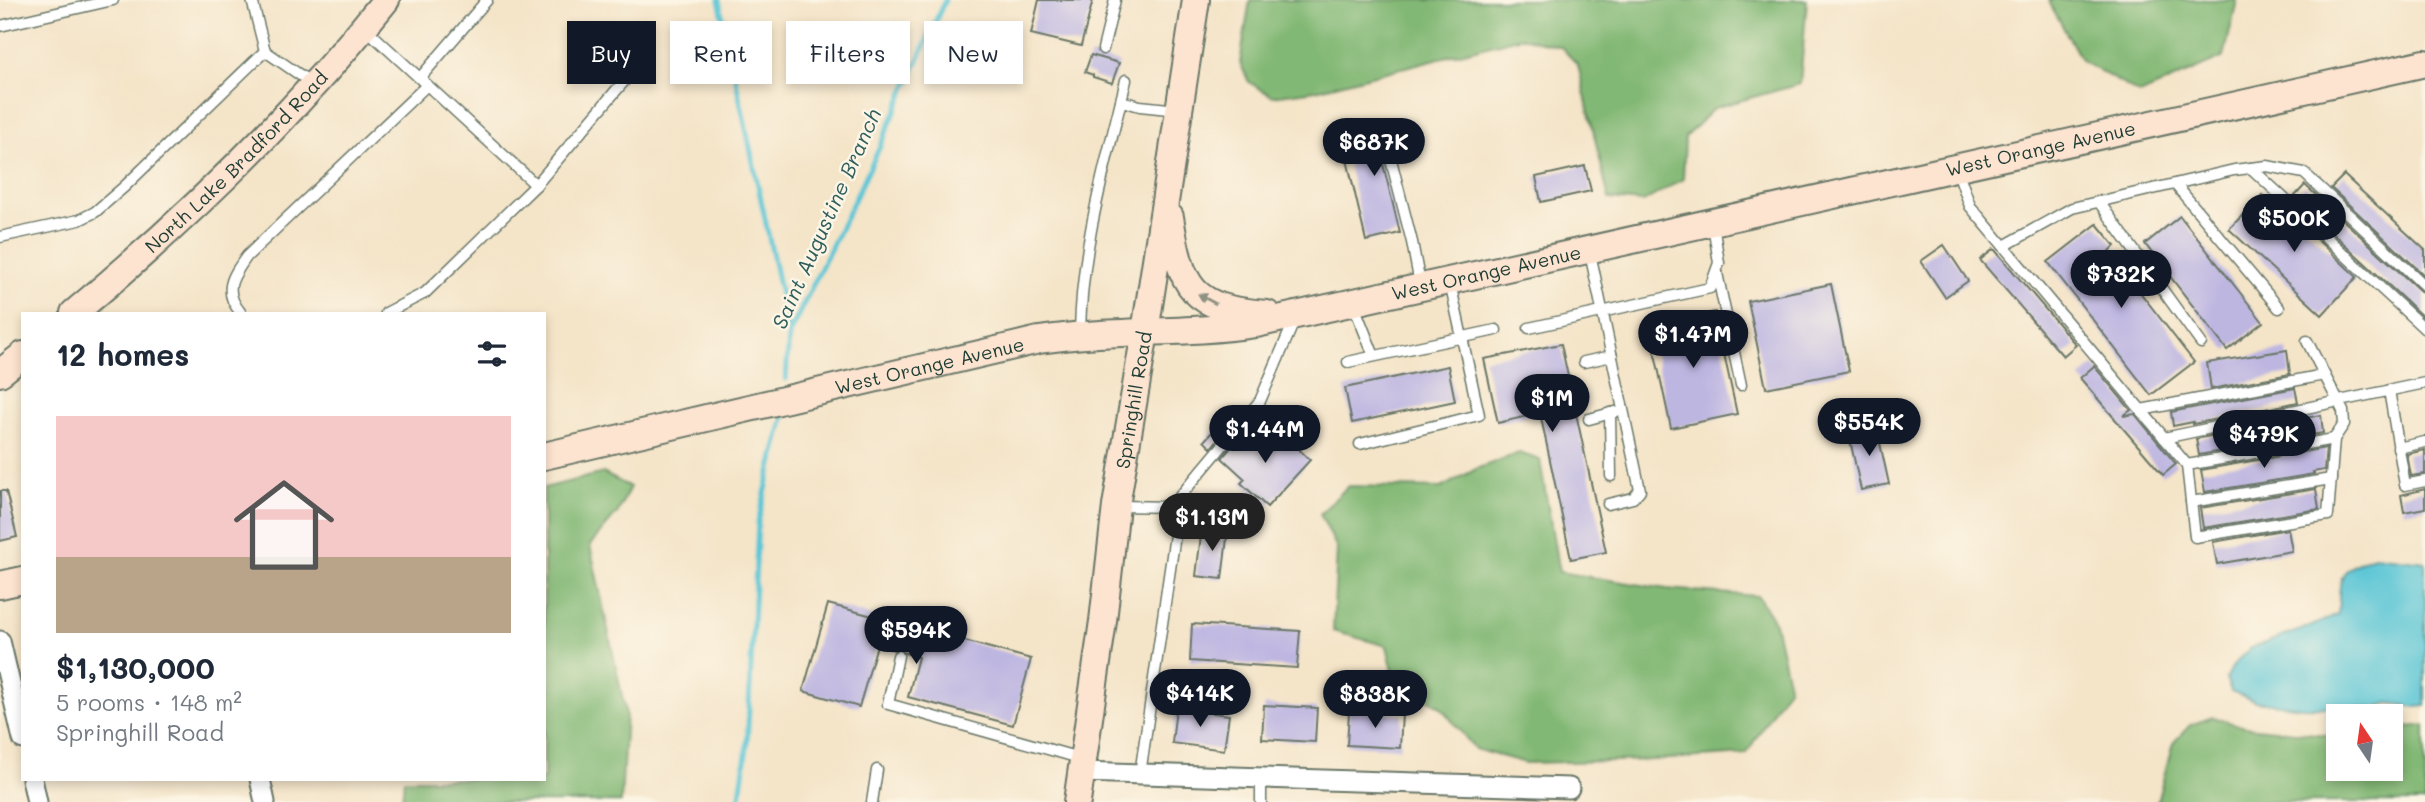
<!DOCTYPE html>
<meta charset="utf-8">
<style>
body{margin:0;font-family:Mali,sans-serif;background:#f6f6f7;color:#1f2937;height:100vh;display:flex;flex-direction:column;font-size:26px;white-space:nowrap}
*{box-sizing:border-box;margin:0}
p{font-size:23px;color:#747a83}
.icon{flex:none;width:38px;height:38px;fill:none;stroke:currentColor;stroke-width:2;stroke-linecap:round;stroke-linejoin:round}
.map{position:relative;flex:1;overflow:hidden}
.sheet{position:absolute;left:21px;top:312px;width:525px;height:469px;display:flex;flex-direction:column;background:#fff;border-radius:0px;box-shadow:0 4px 10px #0003}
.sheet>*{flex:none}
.hud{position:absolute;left:567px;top:21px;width:665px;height:63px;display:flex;gap:14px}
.needle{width:46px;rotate:347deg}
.tools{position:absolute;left:2326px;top:704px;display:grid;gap:14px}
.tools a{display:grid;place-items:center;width:77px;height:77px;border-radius:0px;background:#fff;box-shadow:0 4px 10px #0003;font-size:35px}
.price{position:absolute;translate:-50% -60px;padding:0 16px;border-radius:24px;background:#111827;color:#fff;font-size:23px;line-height:46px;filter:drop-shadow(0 2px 4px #0008)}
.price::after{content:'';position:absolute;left:50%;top:42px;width:21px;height:16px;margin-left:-10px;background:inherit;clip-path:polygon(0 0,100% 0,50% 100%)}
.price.active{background:#222;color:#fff}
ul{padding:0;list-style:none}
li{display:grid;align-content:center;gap:14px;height:371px;padding:0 35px}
li span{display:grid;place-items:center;height:217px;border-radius:0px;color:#555}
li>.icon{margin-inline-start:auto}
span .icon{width:126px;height:126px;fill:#fffc;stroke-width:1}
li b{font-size:30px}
h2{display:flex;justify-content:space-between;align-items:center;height:84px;padding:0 35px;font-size:30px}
.pill{padding:0 24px;border-radius:0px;background:#fff;box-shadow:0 4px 10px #0003;font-size:24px;line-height:63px}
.pill.active{background:#111827;color:#fff}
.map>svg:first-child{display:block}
.forest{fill:#82b874;stroke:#507a54;stroke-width:2}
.water{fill:#5bc6d6;stroke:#3d8285;stroke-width:2}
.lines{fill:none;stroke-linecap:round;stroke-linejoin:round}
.stream{stroke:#5bc6d6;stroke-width:5}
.building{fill:#bdb6e1}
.lane-casing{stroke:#6a7768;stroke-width:13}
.street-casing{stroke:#6a7768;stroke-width:23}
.secondary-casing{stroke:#6a7768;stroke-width:30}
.lane{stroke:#fff;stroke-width:10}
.street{stroke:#fff;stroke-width:19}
.secondary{stroke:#fde4d1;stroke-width:26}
.oneway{fill:#8e9082}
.labels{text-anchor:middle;stroke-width:5;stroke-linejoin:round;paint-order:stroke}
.street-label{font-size:19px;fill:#1f3d34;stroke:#fcf5e5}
.water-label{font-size:21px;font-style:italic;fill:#2e5f5c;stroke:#fcf5e5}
</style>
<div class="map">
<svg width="2425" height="802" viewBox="0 0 2425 802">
<rect width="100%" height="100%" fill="#fcf5e5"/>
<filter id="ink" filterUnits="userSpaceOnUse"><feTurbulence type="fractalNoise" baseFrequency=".0143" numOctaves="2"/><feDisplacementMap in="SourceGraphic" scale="14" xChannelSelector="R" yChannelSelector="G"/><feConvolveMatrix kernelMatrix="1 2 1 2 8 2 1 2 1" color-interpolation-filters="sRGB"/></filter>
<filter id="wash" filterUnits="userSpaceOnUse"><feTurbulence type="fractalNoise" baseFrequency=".00686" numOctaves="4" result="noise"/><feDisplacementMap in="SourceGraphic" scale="28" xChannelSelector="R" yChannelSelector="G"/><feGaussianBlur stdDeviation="1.57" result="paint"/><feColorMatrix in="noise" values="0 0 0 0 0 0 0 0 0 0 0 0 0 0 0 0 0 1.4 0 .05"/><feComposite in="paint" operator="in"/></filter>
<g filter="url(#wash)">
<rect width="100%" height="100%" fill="#f4e4c8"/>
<g class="forest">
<polygon points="1250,0 1807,0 1800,84 1714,108 1685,137 1683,179 1643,202 1609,199 1578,65 1561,47 1522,37 1316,90 1272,96 1249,82 1240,63"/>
<polygon points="2048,0 2237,0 2224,57 2140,94 2082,61"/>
<polygon points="1519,453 1540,460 1559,572 1667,589 1758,596 1775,623 1789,686 1746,754 1653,760 1526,763 1475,749 1440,706 1396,683 1387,646 1333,631 1337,548 1320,514 1348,486 1441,488 1476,469"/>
<polygon points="603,473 630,487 618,512 590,545 626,714 621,802 402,802 404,779 544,779 544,488"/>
<polygon points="2212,717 2245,727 2326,735 2338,734 2338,768 2390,768 2391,729 2425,725 2425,802 2157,802 2173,743 2190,725"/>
</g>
<path class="water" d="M2374,556l51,6v144l-9,1 -27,-4 -17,5 -70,-1 -47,-6 -24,-10 -5,-13 8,-14 16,-16 62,-22 26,-12c3,-38 -3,-43 36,-58z"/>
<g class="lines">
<g class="stream">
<polyline points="719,0 789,333"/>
<polyline points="786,379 789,334 876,155 945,0"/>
<polyline points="739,802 747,747 758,522 784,416"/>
</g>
</g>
<g id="blocks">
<g class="building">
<polygon points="1039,0 1093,0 1081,46 1031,34"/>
<polygon points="1091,55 1119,63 1112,83 1093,77 1093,75 1085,72"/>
<polygon points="1407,123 1412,144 1395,148 1388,145 1380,152 1400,233 1366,241 1342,138"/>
<polygon points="1585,166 1591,191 1541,202 1536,177"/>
<polygon points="2344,175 2425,250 2425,276 2331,188"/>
<polygon points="2305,185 2420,291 2425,293 2425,319 2294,197"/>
<polygon points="2262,195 2280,212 2283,208 2357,277 2322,315 2229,229"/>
<polygon points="2180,216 2263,322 2227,350 2145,244"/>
<polygon points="2097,224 2115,246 2109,252 2194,362 2151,395 2048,262"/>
<polygon points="1944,245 1968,281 1945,297 1921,261"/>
<polygon points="1994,249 2076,345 2063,356 1980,260"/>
<polygon points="1831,284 1849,371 1766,388 1748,301"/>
<polygon points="1715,312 1737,414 1671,428 1649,326"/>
<polygon points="1561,344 1606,552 1571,559 1540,413 1498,423 1484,359"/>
<polygon points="2287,350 2290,374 2211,389 2207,363"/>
<polygon points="1448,366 1455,401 1352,423 1345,388"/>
<polygon points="2094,366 2131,410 2123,416 2135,414 2176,464 2163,475 2080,378"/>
<polygon points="2295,388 2298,402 2193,424 2193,422 2173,426 2171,412"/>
<polygon points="1230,412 1236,417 1211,448 1204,441"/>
<polygon points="2321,415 2323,433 2199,455 2196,439 2300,417 2300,419"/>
<polygon points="1876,425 1889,484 1861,490 1848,431"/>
<polygon points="1248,427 1272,450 1285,436 1310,460 1267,507 1241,483 1245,479 1222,458"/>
<polygon points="2326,448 2324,470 2313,472 2314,474 2205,492 2201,470"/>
<polygon points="2425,450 2425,474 2411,476 2407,454"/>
<polygon points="2316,489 2319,509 2203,528 2200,508"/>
<polygon points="2425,489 2425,508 2404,512 2401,495"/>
<polygon points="0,491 6,491 17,537 0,541"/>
<polygon points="1202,527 1228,530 1222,579 1196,576"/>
<polygon points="2288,529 2292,551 2217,564 2213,542"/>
<polygon points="828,604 1031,659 1013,725 908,697 918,657 905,653 899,649 894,650 877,645 859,707 803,691"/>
<polygon points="1192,624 1300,631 1297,668 1190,661"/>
<polygon points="1264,705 1317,708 1315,742 1262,739"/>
<polygon points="1176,708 1229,715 1224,750 1172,743"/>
<polygon points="1349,711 1402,714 1400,748 1347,745"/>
</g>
</g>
</g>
<g filter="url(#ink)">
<use href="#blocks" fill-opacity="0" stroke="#6a7768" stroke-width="2"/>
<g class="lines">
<defs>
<g id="lane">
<polyline points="252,0 265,51 313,84"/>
<polyline points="0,26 113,0"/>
<polyline points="364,27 536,185"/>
<polyline points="1103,49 1115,0"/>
<polyline points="420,78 487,0"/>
<polyline points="1121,101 1140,106 1178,110"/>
<polyline points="1389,152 1412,242 1420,284"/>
<polyline points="2251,168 2425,329"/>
<polyline points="1957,169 1970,206 2187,465 2195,537 2328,515 2334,439 2344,424 2343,411 2307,341"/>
<polyline points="2175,184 2279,308"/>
<polyline points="2099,202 2201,343"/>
<polyline points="0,237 79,220 95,212 124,187 265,51"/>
<polyline points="2004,246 2072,208 2234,170 2267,166 2304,173 2425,286"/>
<polyline points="1590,253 1640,490 1633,498 1608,504"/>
<polyline points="1717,273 1741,385"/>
<polyline points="1353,303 1374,356"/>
<path d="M241,313c-19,-22 -9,-36 6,-57l180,-171"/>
<polyline points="386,313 425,293 536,185 625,80"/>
<polyline points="1529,328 1710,288 1719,263 1713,224"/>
<path d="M1080,334c1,-88 26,-170 46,-254"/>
<polyline points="1348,362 1496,330"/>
<polyline points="1584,362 1612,356"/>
<polyline points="2389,390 2405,485 2425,481"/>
<polyline points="2141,410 2324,375"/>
<polyline points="1610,413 1611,476"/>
<polyline points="1589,419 1615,412"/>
<polyline points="2164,438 2425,383"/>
<polyline points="1360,444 1479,415 1450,283"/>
<polyline points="2398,448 2425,442"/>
<polyline points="2187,465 2334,439"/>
<polyline points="2191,502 2331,479"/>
<polyline points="1119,506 1171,507"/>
<polyline points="898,656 888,704 1083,759"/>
<polyline points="1140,774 1175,535 1171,507 1260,401 1295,319"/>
<polyline points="872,802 877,770"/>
<polyline points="1261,802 1261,778"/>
</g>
<g id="street">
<polyline points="0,641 23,739"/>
<polyline points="1082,772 1569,788"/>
<polyline points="32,779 37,802"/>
<polyline points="260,779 265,802"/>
</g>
<g id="secondary">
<path d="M1170,217c11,71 21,92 97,97"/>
<path id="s1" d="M74,313c113,-94 220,-198 312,-313"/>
<polyline points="0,373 23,355"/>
<path id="s2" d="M544,456l495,-116c72,-11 145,-5 217,-16l1169,-261"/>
<polyline points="0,585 23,580"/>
<path id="s3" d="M1077,802l26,-181 13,-115 29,-174 51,-332"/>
</g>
</defs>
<use href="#lane" class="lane-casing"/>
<use href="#street" class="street-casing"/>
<use href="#secondary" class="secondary-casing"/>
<use href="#lane" class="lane"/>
<use href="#street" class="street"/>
<use href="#secondary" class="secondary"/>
</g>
<defs><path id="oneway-solid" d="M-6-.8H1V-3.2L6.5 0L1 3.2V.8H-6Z" transform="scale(1.75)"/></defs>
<use class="oneway" href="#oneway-solid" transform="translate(1207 299) rotate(-151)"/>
</g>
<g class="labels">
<g class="street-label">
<text dy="7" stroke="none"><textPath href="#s2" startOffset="1530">West Orange Avenue</textPath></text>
<text dy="7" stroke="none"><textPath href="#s1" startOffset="222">North Lake Bradford Road</textPath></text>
<text dy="7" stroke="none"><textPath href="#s2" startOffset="962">West Orange Avenue</textPath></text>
<text dy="7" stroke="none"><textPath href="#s2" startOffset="396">West Orange Avenue</textPath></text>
<text dy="7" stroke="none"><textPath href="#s3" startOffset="406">Springhill Road</textPath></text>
</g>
<g class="water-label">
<text transform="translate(827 219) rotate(-66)" y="7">Saint Augustine Branch</text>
</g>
</g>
</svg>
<div class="tools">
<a><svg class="needle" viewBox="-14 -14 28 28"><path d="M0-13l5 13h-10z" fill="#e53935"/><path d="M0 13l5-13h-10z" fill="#747a83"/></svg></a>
</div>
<b class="price" style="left:1374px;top:178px">$687K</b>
<b class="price" style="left:2294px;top:254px">$500K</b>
<b class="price" style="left:2121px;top:310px">$732K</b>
<b class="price" style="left:1693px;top:370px">$1.47M</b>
<b class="price" style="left:1552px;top:434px">$1M</b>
<b class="price" style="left:1869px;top:458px">$554K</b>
<b class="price" style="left:1265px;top:465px">$1.44M</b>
<b class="price" style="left:2264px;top:470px">$479K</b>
<b class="price active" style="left:1212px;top:553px">$1.13M</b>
<b class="price" style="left:916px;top:666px">$594K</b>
<b class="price" style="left:1200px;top:729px">$414K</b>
<b class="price" style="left:1375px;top:730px">$838K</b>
<div class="hud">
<a class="pill active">Buy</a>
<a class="pill">Rent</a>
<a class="pill">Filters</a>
<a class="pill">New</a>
</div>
<section class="sheet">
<h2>12 homes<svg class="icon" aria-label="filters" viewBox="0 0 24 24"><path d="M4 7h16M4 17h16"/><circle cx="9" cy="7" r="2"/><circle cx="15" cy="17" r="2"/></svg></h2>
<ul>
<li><span style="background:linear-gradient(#f6c9c9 65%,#b9a48a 0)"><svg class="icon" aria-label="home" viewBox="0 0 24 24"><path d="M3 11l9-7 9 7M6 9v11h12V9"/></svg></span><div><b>$1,130,000</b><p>5 rooms · 148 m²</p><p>Springhill Road</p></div></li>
</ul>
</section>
</div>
